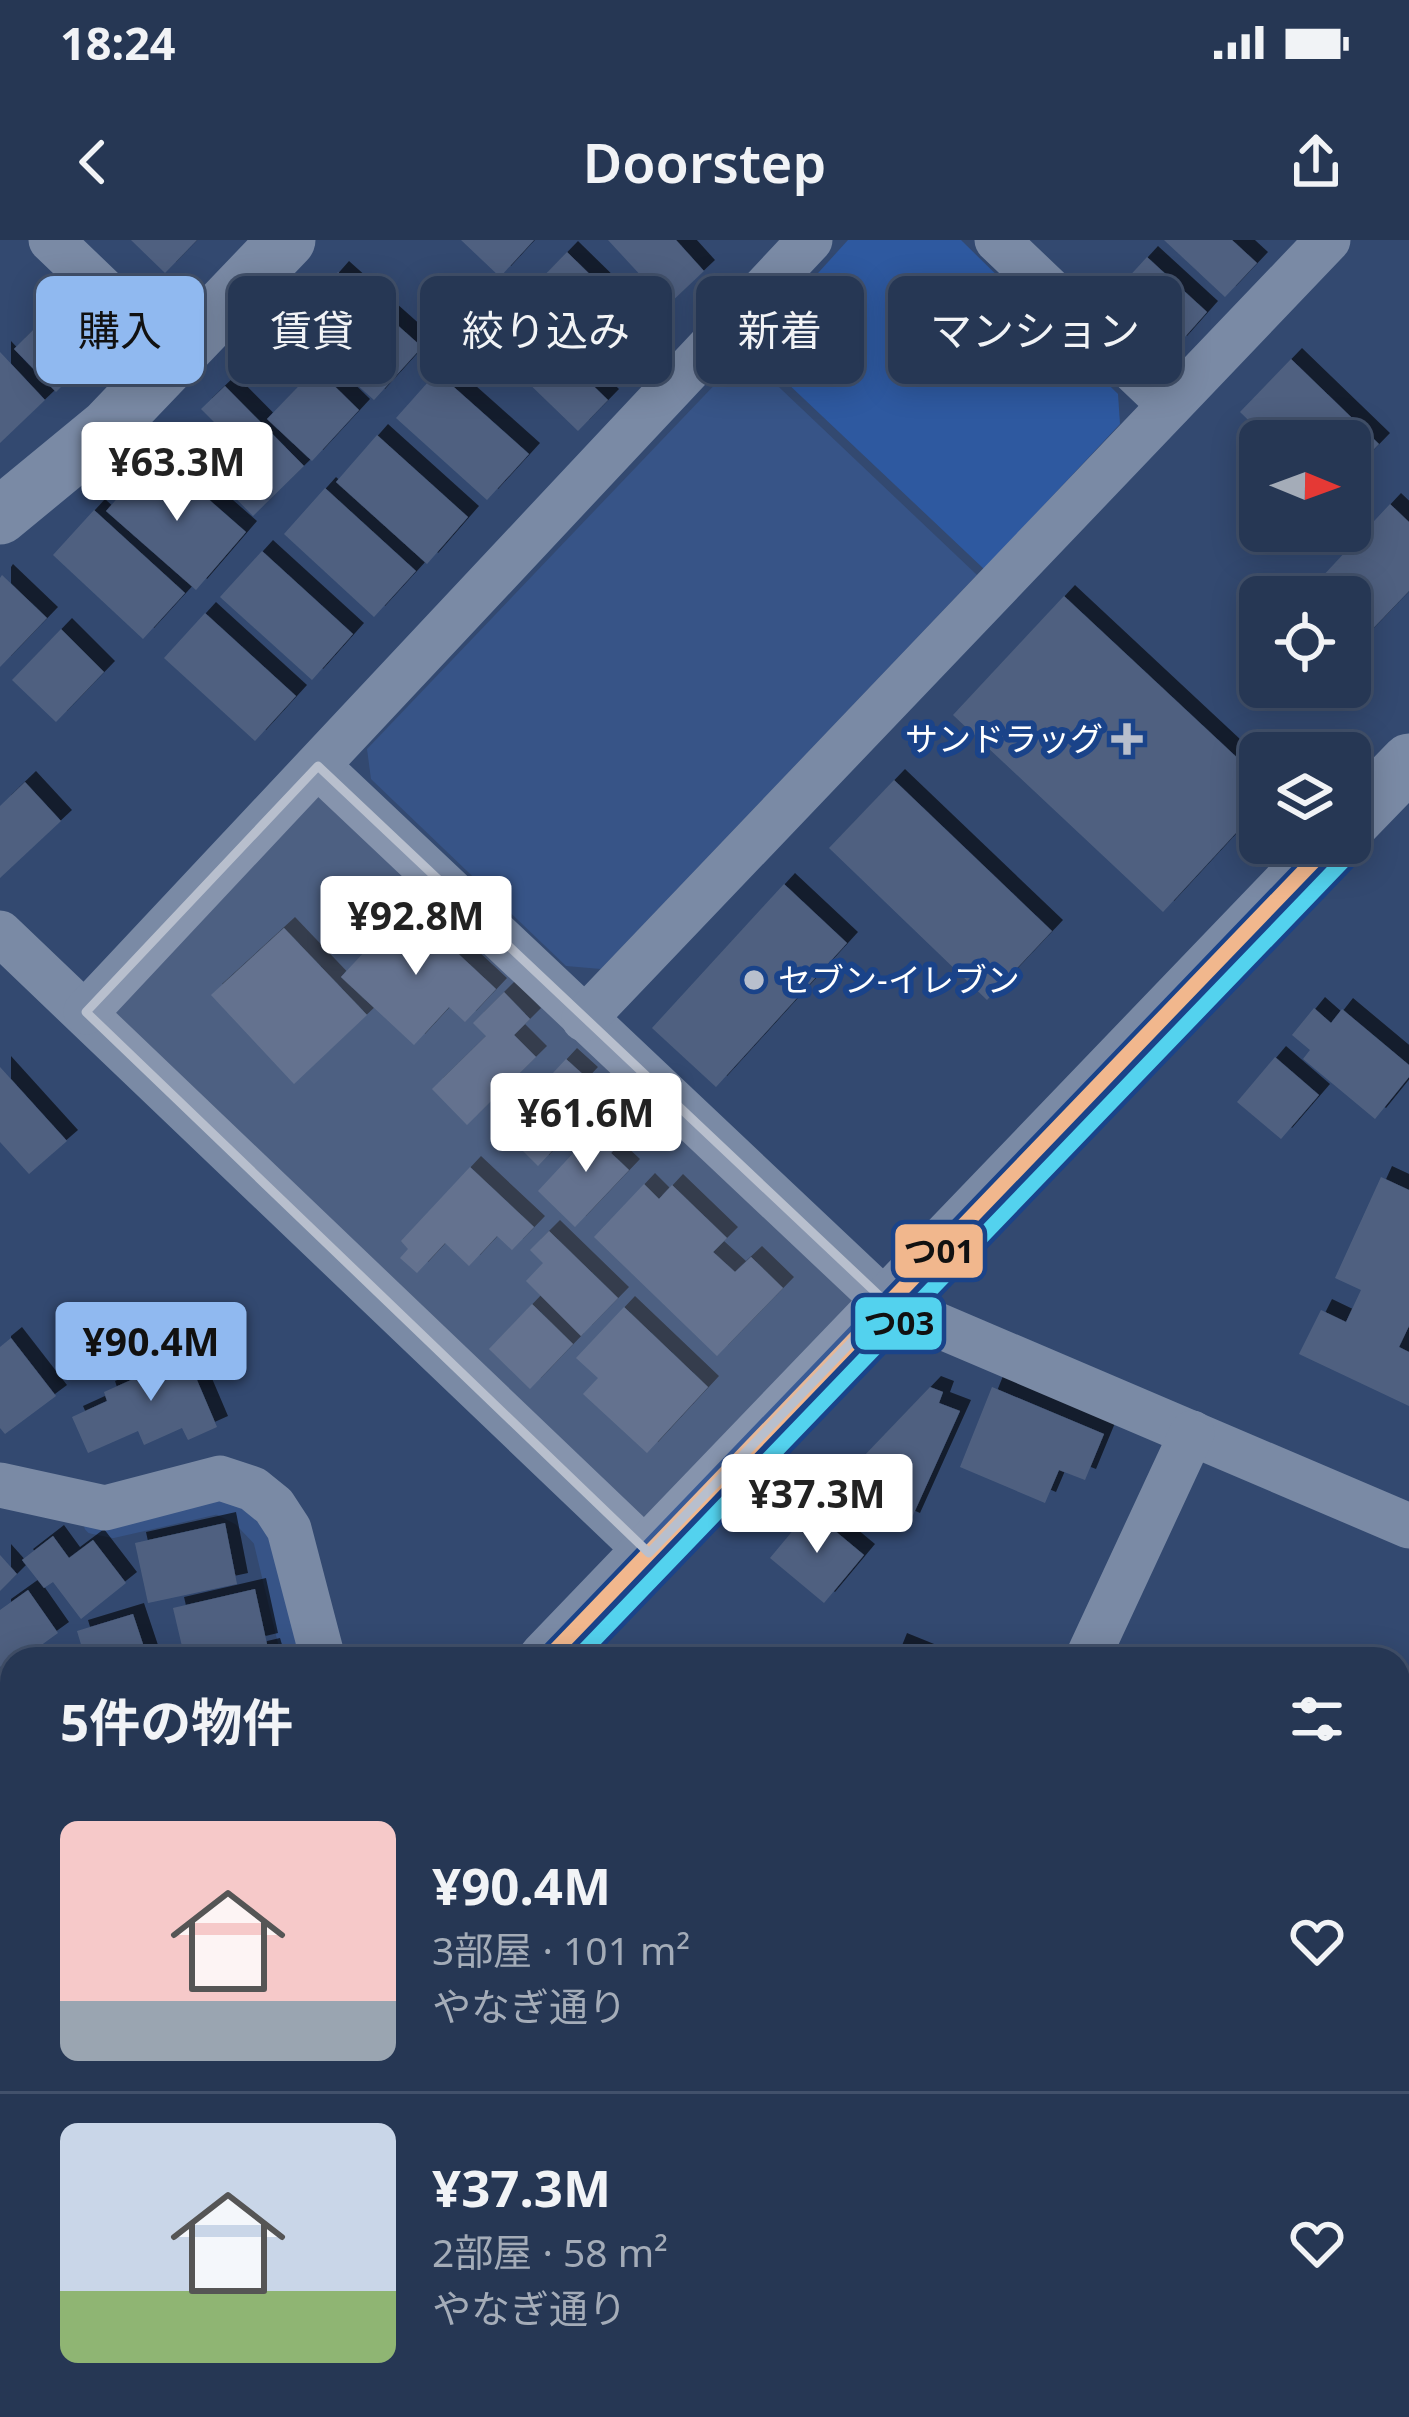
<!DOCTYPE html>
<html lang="ja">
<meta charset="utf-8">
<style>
body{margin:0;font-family:"Noto Sans","Noto Sans JP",sans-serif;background:#32425e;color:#f1f3f6;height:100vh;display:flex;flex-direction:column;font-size:45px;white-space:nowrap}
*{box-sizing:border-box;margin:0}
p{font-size:39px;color:#a4acb8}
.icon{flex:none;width:66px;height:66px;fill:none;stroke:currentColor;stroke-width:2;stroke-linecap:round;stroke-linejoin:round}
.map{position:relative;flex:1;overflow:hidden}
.sheet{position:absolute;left:0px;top:1407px;width:1410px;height:771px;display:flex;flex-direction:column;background:#263754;border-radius:36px 36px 0 0;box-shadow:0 6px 30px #0003,0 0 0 3px #42516b}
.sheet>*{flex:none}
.banner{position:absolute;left:36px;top:36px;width:1338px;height:108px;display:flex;gap:24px}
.needle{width:78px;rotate:91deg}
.fabs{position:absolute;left:1239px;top:180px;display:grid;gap:24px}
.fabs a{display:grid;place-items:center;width:132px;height:132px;border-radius:18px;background:#263754;box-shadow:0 6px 30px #0003,0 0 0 3px #42516b;font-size:60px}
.price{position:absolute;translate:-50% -102px;padding:0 27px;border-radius:12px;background:#fff;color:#222;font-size:39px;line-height:78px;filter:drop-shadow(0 3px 6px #0008)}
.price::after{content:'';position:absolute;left:50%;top:72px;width:36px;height:27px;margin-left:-18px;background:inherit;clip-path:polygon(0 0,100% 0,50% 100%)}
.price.on{background:#90b9f0;color:#111}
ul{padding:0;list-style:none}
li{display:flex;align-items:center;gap:36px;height:300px;padding:0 60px}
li+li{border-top:3px solid #42516b}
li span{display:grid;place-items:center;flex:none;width:336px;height:240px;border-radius:18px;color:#555}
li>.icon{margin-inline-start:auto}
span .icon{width:144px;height:144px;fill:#fffc;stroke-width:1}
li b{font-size:51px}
h2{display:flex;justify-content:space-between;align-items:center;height:144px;padding:0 60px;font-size:51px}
.tag{padding:0 42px;border-radius:18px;background:#263754;box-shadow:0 6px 30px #0003,0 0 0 3px #42516b;font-size:42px;line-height:108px}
.tag.on{background:#90b9f0;color:#111}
.status{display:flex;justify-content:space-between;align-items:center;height:84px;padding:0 60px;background:#263754;direction:ltr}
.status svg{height:33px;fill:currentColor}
header{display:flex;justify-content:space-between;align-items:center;height:156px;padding:0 60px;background:#263754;font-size:54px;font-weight:600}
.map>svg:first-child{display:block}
.green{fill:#2e59a0}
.water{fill:#375487}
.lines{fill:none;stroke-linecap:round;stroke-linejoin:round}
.stream{stroke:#375487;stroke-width:18}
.building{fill:#506180;filter:url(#shadow)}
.minor{stroke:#7a8aa5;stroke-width:45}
.tertiary{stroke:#7a8aa5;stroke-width:57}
.bus-1-casing{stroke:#1a4389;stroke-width:24}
.bus-2-casing{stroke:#1a4389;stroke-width:24}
.bus-1{stroke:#f1b78d;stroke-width:15}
.bus-2{stroke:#53d2ee;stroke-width:15}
.marked{fill:#b8bfcd;fill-opacity:0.2;stroke:#b8bfcd;stroke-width:9;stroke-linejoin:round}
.poi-dot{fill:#b8bfcd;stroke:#1a4389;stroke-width:4.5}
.labels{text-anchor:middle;stroke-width:12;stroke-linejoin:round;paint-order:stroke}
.poi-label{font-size:33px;fill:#fff;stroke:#1a4389;text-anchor:end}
.line-badge{stroke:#1a4389;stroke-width:4.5}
.pale-badge-label{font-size:33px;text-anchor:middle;font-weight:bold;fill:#111}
</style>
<div class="status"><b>18:24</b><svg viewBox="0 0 49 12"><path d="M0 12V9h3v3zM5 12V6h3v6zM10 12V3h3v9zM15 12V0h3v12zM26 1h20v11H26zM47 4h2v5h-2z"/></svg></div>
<header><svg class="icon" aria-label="back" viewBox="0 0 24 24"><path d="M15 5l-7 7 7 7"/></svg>Doorstep<svg class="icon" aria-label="share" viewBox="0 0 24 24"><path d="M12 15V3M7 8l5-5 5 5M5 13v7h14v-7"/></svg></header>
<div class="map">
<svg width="1409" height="2177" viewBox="0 0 1409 2177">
<defs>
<filter id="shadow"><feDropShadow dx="11" dy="-11" stdDeviation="0" flood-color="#0009"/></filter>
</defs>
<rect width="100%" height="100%" fill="#334970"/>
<g class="green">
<polygon points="848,0 961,0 1118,154 1120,184 984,329 750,108"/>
<polygon points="1398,2131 1409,2138 1409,2177 1085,2177 1094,2166 1398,2166"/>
</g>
<polygon class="water" points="744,114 977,335 601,729 566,726 371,539 367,509"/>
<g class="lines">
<polyline class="stream" points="93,1285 113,1289 218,1265 241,1277 262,1299 291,1419"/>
</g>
<g class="building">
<polygon points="131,0 197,0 165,33"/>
<polygon points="461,0 534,0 500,37"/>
<polygon points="608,0 676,0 704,31 668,65"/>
<polygon points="1164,0 1232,0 1257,23 1225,57"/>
<polygon points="567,12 658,101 628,132 537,43"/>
<polygon points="1147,17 1207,72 1176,107 1115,52"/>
<polygon points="338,32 422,107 374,160 328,119 354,90 316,57"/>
<polygon points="67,56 109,99 56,152 14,109"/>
<polygon points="517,72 608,160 578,191 486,102"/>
<polygon points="0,112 45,160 0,203"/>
<polygon points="1291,119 1379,204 1350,234 1350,201 1270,201 1240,172"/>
<polygon points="316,128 359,170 312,221 267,179"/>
<polygon points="437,132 529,214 487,260 396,178"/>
<polygon points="225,146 304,226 253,276 210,232 237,205 201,169"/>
<polygon points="377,195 468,277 427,324 336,242"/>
<polygon points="149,223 174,246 182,236 246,292 196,350 106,271"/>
<polygon points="325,248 416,331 374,377 284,294"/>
<polygon points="1390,264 1409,282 1409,351 1359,403 1350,395 1350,357 1311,357 1307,353"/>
<polygon points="94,270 185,353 143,399 53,315"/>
<polygon points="262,311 353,394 312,440 220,357"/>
<polygon points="2,335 47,378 0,427 0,338"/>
<polygon points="1064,356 1260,539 1260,567 1163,672 953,475"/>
<polygon points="205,373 296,456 255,501 164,418"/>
<polygon points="61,389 104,432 56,482 12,440"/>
<polygon points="894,540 1052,691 987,760 829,608"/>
<polygon points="25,542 61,581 0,638 0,566"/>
<polygon points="784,644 847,703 716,847 652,788"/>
<polygon points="407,666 496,749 465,782 449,767 414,805 341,737"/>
<polygon points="284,688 367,775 294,844 211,755"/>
<polygon points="504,752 530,779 514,795 536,817 467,885 432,849 486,796 473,783"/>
<polygon points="1314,768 1331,783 1342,769 1409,825 1409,837 1375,879 1303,819 1310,810 1292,795"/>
<polygon points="1275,817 1319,855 1281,899 1237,862"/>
<polygon points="566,819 587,838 574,852 592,868 538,926 501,889"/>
<polygon points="0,827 67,901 29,934 0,902"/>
<polygon points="604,880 624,899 611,913 629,930 575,987 538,951"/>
<polygon points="470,927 534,987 512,1010 497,996 469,1026 445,1003 417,1033 400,1018 408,1009 401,1001"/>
<polygon points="1381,937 1409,950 1409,1086 1399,1107 1409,1112 1409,1166 1299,1114 1321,1070 1346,1082 1361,1050 1335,1038"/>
<polygon points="644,944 659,959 672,945 727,998 713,1012 735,1032 751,1017 783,1048 717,1116 594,997"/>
<polygon points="549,991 618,1058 581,1096 526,1041 543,1023 530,1010"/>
<polygon points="532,1064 573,1104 530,1149 489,1109"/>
<polygon points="624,1067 708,1147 647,1213 583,1154 598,1138 576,1118"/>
<polygon points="11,1098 56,1156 5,1194 0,1188 0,1107"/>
<polygon points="193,1104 208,1136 197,1140 217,1187 188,1200 182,1188 144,1205 138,1191 88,1213 72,1177 107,1161 104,1152 131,1140 127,1133"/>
<polygon points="930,1147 943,1152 939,1163 960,1171 909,1284 872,1268 875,1258 839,1242"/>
<polygon points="992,1147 1104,1194 1085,1240 1059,1230 1045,1263 960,1227"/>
<polygon points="810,1270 864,1315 824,1363 770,1318"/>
<polygon points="225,1283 237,1344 148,1363 135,1303"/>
<polygon points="53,1296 69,1318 93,1300 126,1343 81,1379 53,1342 44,1348 22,1320"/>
<polygon points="0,1315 17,1334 0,1351"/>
<polygon points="255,1349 267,1404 205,1419 185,1419 173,1368"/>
<polygon points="28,1350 58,1393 22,1419 12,1419 12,1426 4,1432 0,1426 0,1370"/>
<polygon points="133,1374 148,1419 73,1419 72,1414 83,1411 77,1391"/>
<polygon points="896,1404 933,1419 890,1419"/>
<polygon points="269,1409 272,1419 235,1419 235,1417"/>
<polygon points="1398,1441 1409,1441 1409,1503 1398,1502"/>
<polygon points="1398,1505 1409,1506 1409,1567 1398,1566"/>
<polygon points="0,1824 12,1839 12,1853 0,1863"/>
<polygon points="1409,1899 1409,2000 1398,1993 1398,1916"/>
<polygon points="12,2121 12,2158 0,2147 0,2134"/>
<polygon points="20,2166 272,2166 262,2177 119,2177 112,2171 107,2177 32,2177"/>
<polygon points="353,2166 391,2166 382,2177 343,2177"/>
<polygon points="401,2166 423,2166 436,2177 392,2177"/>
<polygon points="576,2166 644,2166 648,2177 561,2177 559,2171"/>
<polygon points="779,2166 830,2166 820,2177 777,2177 784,2170"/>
<polygon points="869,2166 882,2166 894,2177 859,2177"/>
<polygon points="913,2166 995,2166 987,2177 917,2177 909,2171"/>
</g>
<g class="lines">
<g class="minor">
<polyline points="51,0 174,118"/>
<polyline points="997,0 1170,165"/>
<polyline points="318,526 888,1064 1409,1286"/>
<polyline points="0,693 649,1313"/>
<polyline points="86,772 810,0"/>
<polyline points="584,779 1328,0"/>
<polyline points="0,1245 105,1268 220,1238 253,1249 274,1266 289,1289 323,1419"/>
<polyline points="1087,1419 1192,1193"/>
<polyline points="0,1502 12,1518"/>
<polyline points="1398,1701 1409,1687"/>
<polyline points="1398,2088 1409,2096"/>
<polyline points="480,2166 483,2177"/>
<polyline points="711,2166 716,2177"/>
<polyline points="1036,2177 1044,2166"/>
</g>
<g class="tertiary">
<polyline points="0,276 108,187 287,0"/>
<polyline points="1350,583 1409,522"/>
<polyline points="547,1419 1331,603"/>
<polyline points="0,1988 12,1975"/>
</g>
<defs>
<polyline id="bus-1" points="547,1419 1331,603"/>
<polyline id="bus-2" points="576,1419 1346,618"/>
</defs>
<use href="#bus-1" class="bus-1-casing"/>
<use href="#bus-2" class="bus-2-casing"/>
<use href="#bus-1" class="bus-1"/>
<use href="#bus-2" class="bus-2"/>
</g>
<path class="marked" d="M318,526l570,538 -239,249 -563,-541z"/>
<g class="poi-dot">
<path d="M1121 481h12v12h12v12h-12v12h-12v-12h-12v-12h12z"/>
<circle cx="754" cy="740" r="12"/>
</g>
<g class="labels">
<g class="poi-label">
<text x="1103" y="511">サンドラッグ</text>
<text x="778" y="752" text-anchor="start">セブン-イレブン</text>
</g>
</g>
<g class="line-badge">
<rect x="893" y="982" width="92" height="58" rx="12" fill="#f1b78d"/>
<rect x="853" y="1055" width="91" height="57" rx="12" fill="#53d2ee"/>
</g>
<g class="pale-badge-label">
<text x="939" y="1023">つ01</text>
<text x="899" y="1095">つ03</text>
</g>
</svg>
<div class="fabs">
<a><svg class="needle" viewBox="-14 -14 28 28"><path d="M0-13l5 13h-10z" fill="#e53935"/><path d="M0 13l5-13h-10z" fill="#a4acb8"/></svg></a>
<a><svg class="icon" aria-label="locate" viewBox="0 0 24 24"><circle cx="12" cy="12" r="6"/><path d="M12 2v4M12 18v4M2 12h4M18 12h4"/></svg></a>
<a><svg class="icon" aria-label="layers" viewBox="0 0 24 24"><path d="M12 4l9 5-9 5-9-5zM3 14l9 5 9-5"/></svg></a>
</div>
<b class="price" style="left:177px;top:284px">¥63.3M</b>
<b class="price" style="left:416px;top:738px">¥92.8M</b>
<b class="price" style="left:586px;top:935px">¥61.6M</b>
<b class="price on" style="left:151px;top:1164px">¥90.4M</b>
<b class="price" style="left:817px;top:1316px">¥37.3M</b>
<div class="banner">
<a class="tag on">購入</a>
<a class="tag">賃貸</a>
<a class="tag">絞り込み</a>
<a class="tag">新着</a>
<a class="tag">マンション</a>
</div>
<section class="sheet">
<h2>5件の物件<svg class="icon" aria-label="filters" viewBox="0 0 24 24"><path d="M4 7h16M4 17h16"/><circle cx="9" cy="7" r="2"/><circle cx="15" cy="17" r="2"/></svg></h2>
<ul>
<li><span style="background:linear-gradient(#f6c9c9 75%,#9aa5b1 0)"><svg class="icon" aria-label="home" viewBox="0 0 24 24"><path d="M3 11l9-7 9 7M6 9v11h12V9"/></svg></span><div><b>¥90.4M</b><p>3部屋 · 101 m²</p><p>やなぎ通り</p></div><svg class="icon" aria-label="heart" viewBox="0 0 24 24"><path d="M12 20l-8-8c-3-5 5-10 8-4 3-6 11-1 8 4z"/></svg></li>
<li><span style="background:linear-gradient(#c9d6e8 70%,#8fb573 0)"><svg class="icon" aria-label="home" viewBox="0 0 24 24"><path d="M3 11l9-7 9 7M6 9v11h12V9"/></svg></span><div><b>¥37.3M</b><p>2部屋 · 58 m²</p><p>やなぎ通り</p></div><svg class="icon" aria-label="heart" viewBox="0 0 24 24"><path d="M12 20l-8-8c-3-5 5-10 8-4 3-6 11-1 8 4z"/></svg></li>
</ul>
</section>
</div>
